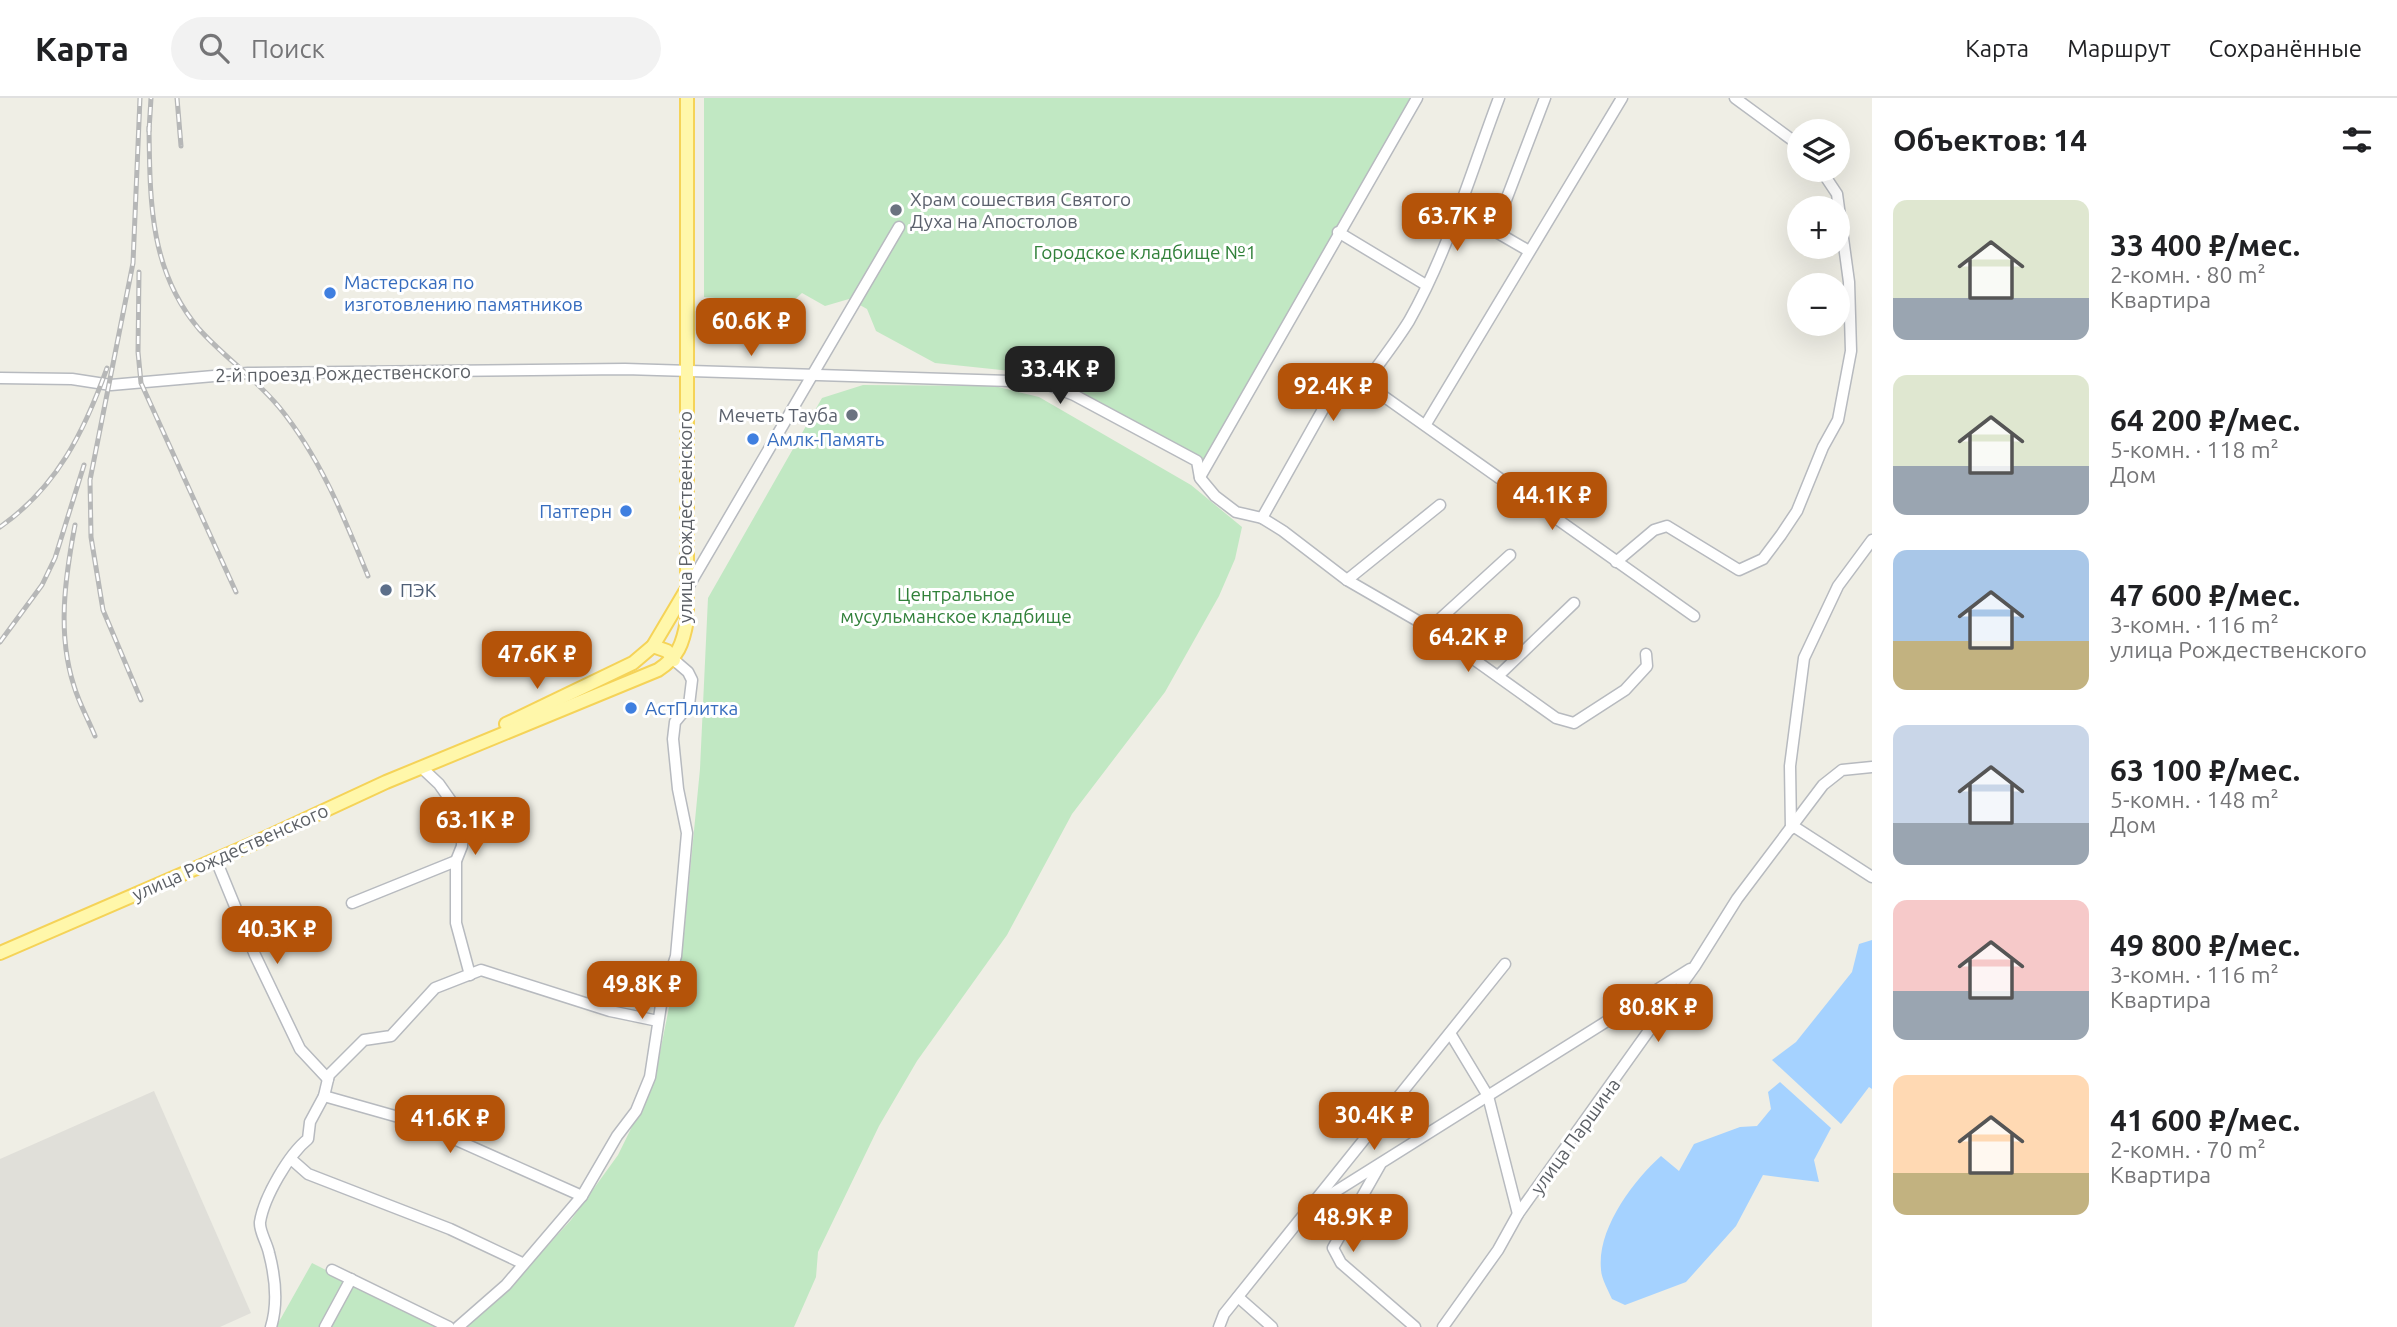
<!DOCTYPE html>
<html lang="ru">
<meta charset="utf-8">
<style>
body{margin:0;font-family:Ubuntu,sans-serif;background:#f2f2f2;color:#202124;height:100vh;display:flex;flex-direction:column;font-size:26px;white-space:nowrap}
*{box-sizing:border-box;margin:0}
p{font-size:23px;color:#757577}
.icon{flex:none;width:38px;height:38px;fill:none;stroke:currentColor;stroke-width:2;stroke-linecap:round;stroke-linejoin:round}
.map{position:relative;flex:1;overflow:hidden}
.sheet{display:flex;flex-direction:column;background:#fff;width:525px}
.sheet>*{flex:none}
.controls{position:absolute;left:1787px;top:21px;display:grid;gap:14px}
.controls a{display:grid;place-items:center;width:63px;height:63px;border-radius:50%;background:#fff;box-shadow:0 7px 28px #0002;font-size:35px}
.price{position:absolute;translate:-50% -60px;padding:0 16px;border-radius:14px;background:#b45309;color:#fff;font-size:23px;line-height:46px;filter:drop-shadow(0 2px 4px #0008)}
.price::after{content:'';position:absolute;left:50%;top:42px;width:21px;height:16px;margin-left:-10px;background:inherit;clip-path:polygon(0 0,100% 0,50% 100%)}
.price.active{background:#222;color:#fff}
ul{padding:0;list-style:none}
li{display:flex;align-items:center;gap:21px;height:175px;padding:0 21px}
li span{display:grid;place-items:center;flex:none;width:196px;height:140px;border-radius:14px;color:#555}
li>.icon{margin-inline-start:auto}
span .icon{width:84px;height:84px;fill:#fffc;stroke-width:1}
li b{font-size:30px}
h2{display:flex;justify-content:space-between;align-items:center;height:84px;padding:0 21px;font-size:30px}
header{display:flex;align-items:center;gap:42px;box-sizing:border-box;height:98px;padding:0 35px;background:#fff;border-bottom:2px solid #e0e0e0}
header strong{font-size:33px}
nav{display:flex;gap:38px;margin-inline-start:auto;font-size:24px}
.search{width:490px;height:63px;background:#f2f2f2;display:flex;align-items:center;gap:18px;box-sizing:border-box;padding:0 24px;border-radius:38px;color:#757577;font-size:26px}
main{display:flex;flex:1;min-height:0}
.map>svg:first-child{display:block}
.industrial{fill:#e0dfd9}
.green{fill:#c1e8c3}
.water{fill:#a5d2ff}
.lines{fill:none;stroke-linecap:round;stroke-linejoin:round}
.minor-casing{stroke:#b7babf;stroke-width:13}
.major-casing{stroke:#f5d358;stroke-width:16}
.minor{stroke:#fff;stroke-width:10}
.major{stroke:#fff7aa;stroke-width:12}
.rail-casing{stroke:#b6b7b7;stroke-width:5}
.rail{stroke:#fff;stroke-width:2.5;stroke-dasharray:8;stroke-linecap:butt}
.worship-dot{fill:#6b7280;stroke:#fff;stroke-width:2.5}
.shop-dot{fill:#3f7fe0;stroke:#fff;stroke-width:2.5}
.service-dot{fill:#5c6f8a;stroke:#fff;stroke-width:2.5}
.labels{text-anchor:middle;stroke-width:6;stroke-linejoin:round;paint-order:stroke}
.worship-label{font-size:19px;fill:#5b616d;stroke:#fff;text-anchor:start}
.park-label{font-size:19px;fill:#31813a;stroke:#fff}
.shop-label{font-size:19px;fill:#366cbe;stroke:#fff;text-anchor:start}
.street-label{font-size:19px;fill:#5c6066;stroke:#fff}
.service-label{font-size:19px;fill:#4e5e75;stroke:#fff;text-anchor:start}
</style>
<header>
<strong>Карта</strong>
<div class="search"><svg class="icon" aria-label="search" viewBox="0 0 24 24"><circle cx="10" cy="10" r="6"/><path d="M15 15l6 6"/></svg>Поиск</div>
<nav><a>Карта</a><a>Маршрут</a><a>Сохранённые</a></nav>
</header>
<main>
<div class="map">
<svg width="1872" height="1229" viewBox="0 0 1872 1229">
<rect width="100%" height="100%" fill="#efeee5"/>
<polygon class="industrial" points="154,993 251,1215 220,1229 0,1229 0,1061"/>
<g class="green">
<polygon points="704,0 1411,0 1206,362 1048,277 935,265 876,233 867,211 849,201 825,208 802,195 790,206 704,199"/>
<polygon points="863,287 994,288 1039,299 1191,387 1242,429 1235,461 1219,498 1165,594 1072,716 1007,837 917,963 879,1028 818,1154 816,1179 794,1229 466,1229 480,1212 504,1195 571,1122 618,1057 654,984 684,835 700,671 708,500 822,300"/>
<polygon points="312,1165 439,1229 276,1229"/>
</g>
<g class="water">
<polygon points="1872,842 1872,991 1869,989 1841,1026 1772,962 1796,944 1852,874 1859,846"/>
<path d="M1780,984l51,46 -17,32 5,22 -56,-7 -27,51 -50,56 -61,23 -13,-6c-4,-9 -11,-21 -11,-30 -4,-40 32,-88 60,-113l18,15 15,-27 46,-17 17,-1 14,-17 -3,-17z"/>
</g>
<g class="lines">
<defs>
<g id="minor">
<polyline points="1735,0 1799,47"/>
<polyline points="1338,134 1426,187"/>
<polyline points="1529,153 1491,131 1503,110 1545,0"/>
<polyline points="0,280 72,281 111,287 248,275 625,271 1041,284 1074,297 1197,363 1200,380 1215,398 1236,414 1262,420 1283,433 1347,482 1430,530 1556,620 1574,625 1625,592 1647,568 1646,556"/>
<path d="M1366,284c14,-20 30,-40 43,-61 39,-69 62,-149 90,-223"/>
<polyline points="1426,326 1622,0"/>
<polyline points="1200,379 1417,0"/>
<polyline points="1262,420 1340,281 1347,277 1355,278 1694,518"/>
<polyline points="1616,464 1654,432 1667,428 1739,472 1763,461 1781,437 1797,413 1823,349 1838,322 1851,253 1849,184 1837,96 1821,72"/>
<polyline points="1347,482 1440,407"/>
<polyline points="687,491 899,129"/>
<polyline points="1430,530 1510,457"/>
<polyline points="1498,578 1574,505"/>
<polyline points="422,670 439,686 463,720 462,748 456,763 456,825 470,877"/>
<polyline points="1793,728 1872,779"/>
<polyline points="1791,731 1790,668 1804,560 1838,488 1872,442"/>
<polyline points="216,762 255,857 300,951 328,981"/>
<polyline points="352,805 456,763"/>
<polyline points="1450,935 1488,998 1518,1116"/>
<polyline points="324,998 416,1024 582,1098"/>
<polyline points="291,1061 308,1076 450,1131 522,1165"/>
<polyline points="1380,1067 1333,1150 1341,1165 1415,1229"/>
<polyline points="1314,1107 1690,871"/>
<polyline points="332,1172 449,1229"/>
<polyline points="1238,1199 1272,1229"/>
<path d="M271,1229c7,-23 4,-51 -2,-74 -2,-10 -10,-22 -9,-31 4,-25 29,-68 48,-83l2,-17 14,-26 5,-21 35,-35 27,-4 44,-48 46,-18 129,41 48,10"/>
<polyline points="325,1229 351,1181"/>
<polyline points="458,1229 506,1187 582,1098 617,1038 636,1013 650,979 661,907 676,858 687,735 678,691 673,641 675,624 689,607 692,582 688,574 674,562"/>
<polyline points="1219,1229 1224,1216 1505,866"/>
<polyline points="1443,1229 1498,1152 1518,1116 1695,868 1737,801 1823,687 1842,672 1872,669"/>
</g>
<g id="major">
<polyline points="653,548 667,553 674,562"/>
<polyline points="506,626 633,565 653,548 685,494"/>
<path d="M0,855l261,-113 125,-58 272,-112c20,-13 25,-26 29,-50v-522"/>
</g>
</defs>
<use href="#minor" class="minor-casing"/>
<use href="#major" class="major-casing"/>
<use href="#minor" class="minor"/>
<use href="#major" class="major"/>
<defs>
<g id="rail">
<polyline points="140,0 133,165 90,382 91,439 103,512 141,602"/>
<polyline points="177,0 181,48"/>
<path d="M149,29c1,73 0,143 50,202 25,28 56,49 80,78 41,50 65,110 89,169"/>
<polyline points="149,33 151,0"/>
<polyline points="139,174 138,254 141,285 236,494"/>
<path d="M75,427c-10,53 -18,109 -1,161 5,17 14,33 21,50"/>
<path d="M0,429c57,-40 84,-95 107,-159"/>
<polyline points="0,544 42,487 55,460 84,367"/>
</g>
</defs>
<use href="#rail" class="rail-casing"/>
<use href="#rail" class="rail"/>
</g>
<g class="worship-dot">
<circle cx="896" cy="112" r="7"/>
<circle cx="852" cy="317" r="7"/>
</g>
<g class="shop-dot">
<circle cx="330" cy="195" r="7"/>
<circle cx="753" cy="341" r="7"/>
<circle cx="626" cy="413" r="7"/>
<circle cx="631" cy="610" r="7"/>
</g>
<circle class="service-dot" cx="386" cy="492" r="7"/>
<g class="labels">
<g class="worship-label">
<text x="910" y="108">Храм сошествия Святого<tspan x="910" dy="22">Духа на Апостолов</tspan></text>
<text x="838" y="324" text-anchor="end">Мечеть Тауба</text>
</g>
<g class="park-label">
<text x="1145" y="161">Городское кладбище №1</text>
<text x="956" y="503">Центральное<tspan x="956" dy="22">мусульманское кладбище</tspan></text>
</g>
<g class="shop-label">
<text x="344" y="191">Мастерская по<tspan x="344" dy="22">изготовлению памятников</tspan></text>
<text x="767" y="348">Амлк-Память</text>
<text x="612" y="420" text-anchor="end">Паттерн</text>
<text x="645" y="617">АстПлитка</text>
</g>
<g class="street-label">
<text transform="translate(343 275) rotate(-1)" y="7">2-й проезд Рождественского</text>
<text transform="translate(685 419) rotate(-90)" y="7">улица Рождественского</text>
<text transform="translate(230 754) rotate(-24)" y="7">улица Рождественского</text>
<text transform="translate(1575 1038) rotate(-54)" y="7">улица Паршина</text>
</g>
<g class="service-label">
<text x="400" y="499">ПЭК</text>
</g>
</g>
</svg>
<div class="controls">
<a><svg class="icon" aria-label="layers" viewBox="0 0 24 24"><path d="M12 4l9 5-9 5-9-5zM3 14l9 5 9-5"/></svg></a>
<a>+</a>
<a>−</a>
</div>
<b class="price" style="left:1457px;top:155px">63.7K ₽</b>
<b class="price" style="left:751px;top:260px">60.6K ₽</b>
<b class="price active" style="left:1060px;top:308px">33.4K ₽</b>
<b class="price" style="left:1333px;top:325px">92.4K ₽</b>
<b class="price" style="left:1552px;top:434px">44.1K ₽</b>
<b class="price" style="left:1468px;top:576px">64.2K ₽</b>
<b class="price" style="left:537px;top:593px">47.6K ₽</b>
<b class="price" style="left:475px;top:759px">63.1K ₽</b>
<b class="price" style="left:277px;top:868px">40.3K ₽</b>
<b class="price" style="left:642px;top:923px">49.8K ₽</b>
<b class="price" style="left:1658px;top:946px">80.8K ₽</b>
<b class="price" style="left:1374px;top:1054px">30.4K ₽</b>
<b class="price" style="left:450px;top:1057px">41.6K ₽</b>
<b class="price" style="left:1353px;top:1156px">48.9K ₽</b>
</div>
<section class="sheet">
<h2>Объектов: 14<svg class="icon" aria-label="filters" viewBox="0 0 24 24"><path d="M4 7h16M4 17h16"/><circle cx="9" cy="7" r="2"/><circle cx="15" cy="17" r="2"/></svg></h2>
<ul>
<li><span style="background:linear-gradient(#dfe7d0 70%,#9aa5b1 0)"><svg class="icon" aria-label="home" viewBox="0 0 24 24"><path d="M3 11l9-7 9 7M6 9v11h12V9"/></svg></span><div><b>33 400 ₽/мес.</b><p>2-комн. · 80 m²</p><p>Квартира</p></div></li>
<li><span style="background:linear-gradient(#dfe7d0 65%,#9aa5b1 0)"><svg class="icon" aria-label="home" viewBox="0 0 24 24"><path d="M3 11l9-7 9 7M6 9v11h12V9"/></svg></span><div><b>64 200 ₽/мес.</b><p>5-комн. · 118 m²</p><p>Дом</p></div></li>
<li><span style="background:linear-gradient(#a9c7e8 65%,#c2b280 0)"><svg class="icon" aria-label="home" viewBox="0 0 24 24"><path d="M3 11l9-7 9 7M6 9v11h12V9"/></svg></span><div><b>47 600 ₽/мес.</b><p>3-комн. · 116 m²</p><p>улица Рождественского</p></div></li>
<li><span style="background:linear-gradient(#c9d6e8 70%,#9aa5b1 0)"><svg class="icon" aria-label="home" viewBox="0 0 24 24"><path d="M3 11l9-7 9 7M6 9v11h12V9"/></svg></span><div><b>63 100 ₽/мес.</b><p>5-комн. · 148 m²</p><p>Дом</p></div></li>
<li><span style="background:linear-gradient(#f6c9c9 65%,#9aa5b1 0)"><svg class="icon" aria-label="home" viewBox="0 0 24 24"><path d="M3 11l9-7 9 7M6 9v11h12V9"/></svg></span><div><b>49 800 ₽/мес.</b><p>3-комн. · 116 m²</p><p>Квартира</p></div></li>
<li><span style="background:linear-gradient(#ffd9b3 70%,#c2b280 0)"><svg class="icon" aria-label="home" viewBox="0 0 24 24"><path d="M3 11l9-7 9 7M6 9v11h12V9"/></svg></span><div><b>41 600 ₽/мес.</b><p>2-комн. · 70 m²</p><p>Квартира</p></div></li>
</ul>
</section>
</main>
